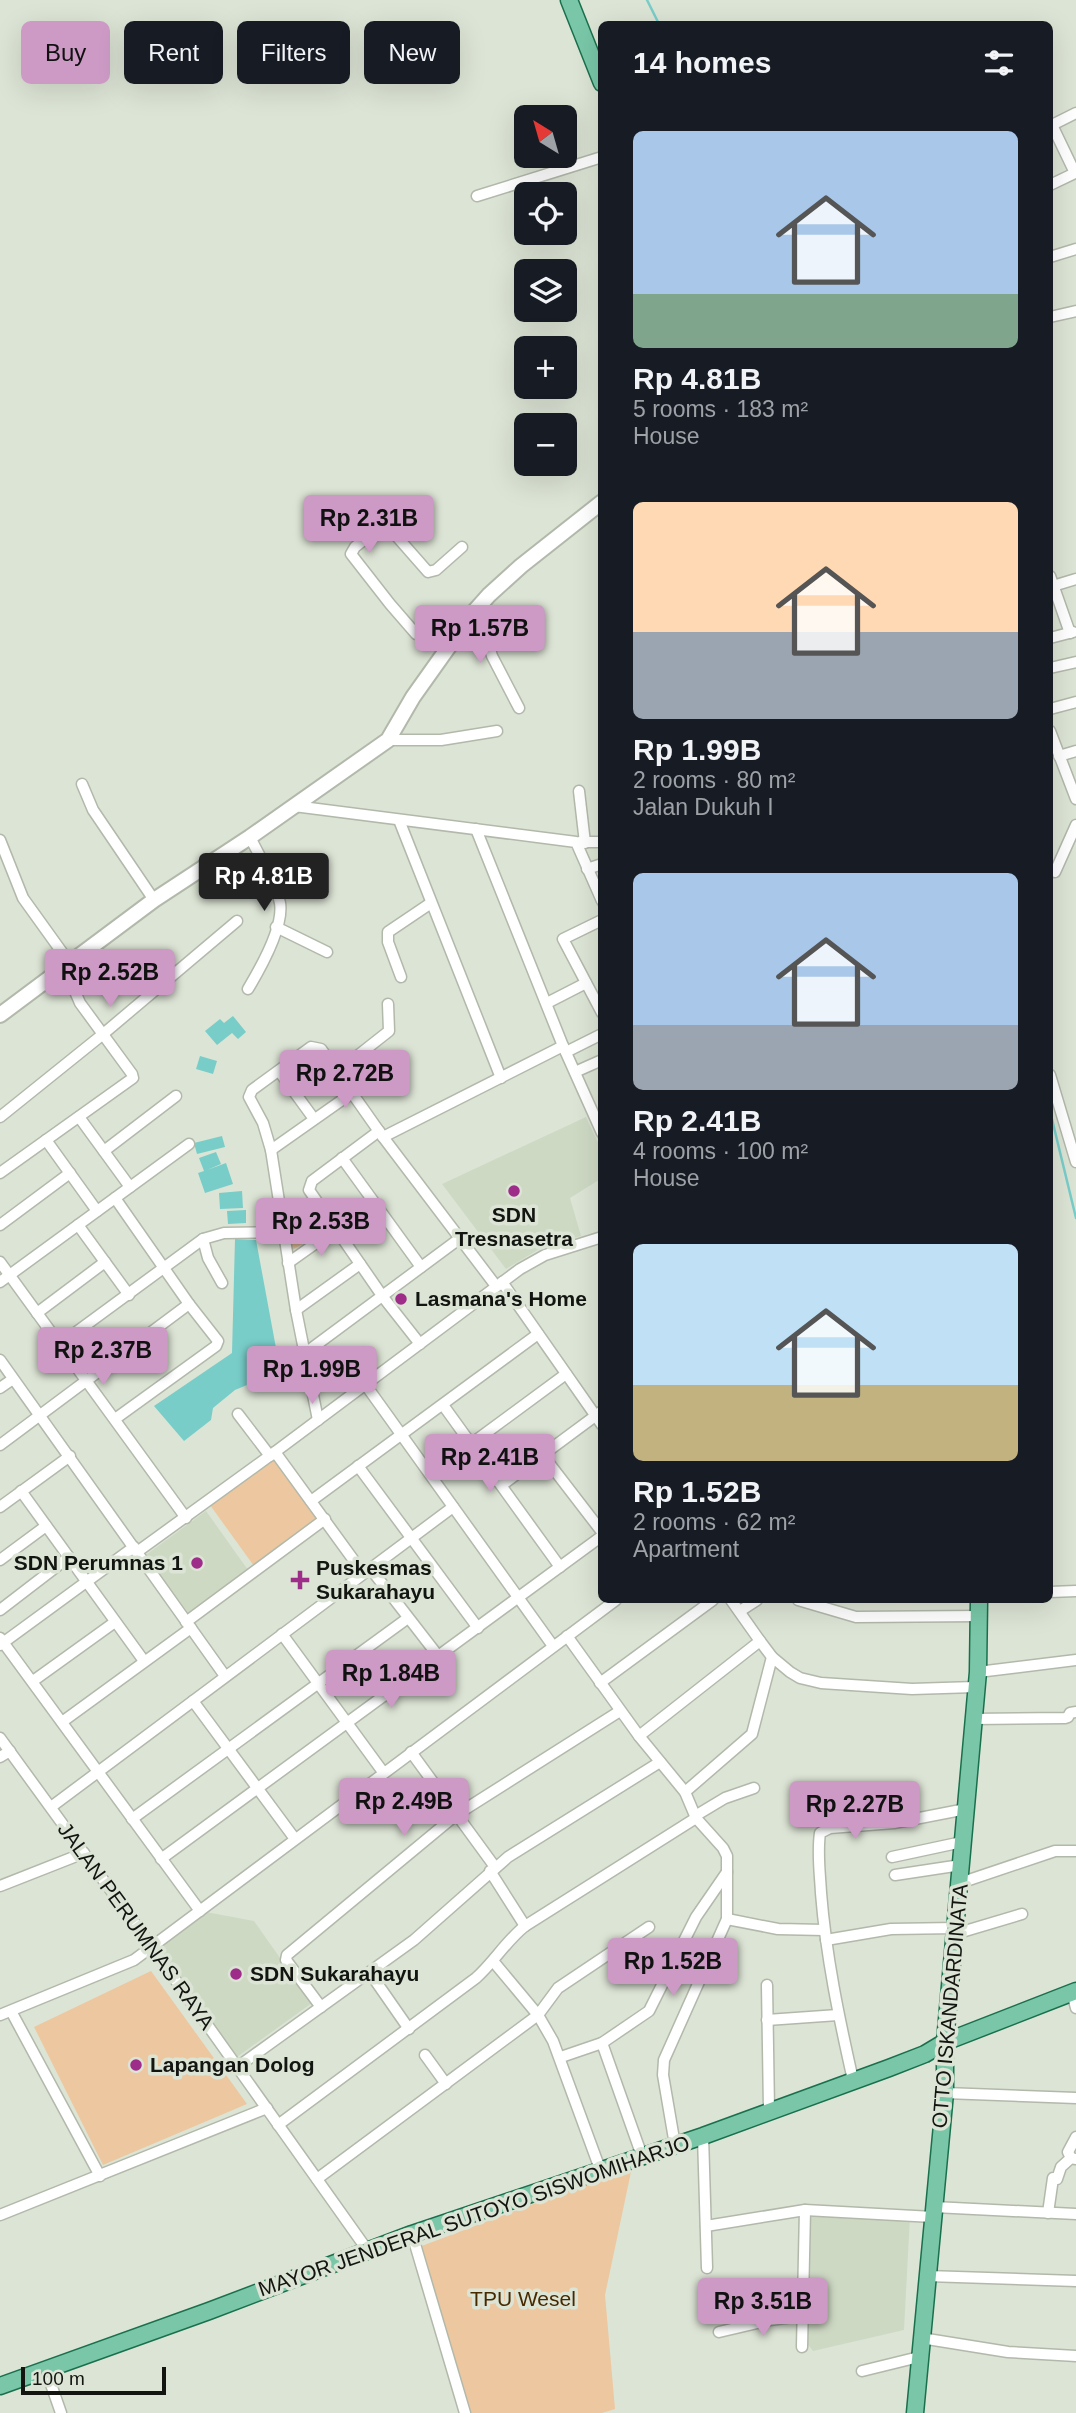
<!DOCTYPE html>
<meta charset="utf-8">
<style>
body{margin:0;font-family:Helvetica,sans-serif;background:#242831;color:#f1f3f6;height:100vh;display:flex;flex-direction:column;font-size:26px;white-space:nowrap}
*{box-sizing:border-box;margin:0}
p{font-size:23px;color:#9ea1a6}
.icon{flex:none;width:38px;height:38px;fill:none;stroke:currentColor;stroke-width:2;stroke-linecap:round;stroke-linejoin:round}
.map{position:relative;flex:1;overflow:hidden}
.sheet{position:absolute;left:598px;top:21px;width:455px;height:1582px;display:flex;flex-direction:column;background:#171b24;border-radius:10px;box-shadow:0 7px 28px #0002}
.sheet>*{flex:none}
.top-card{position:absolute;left:21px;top:21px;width:472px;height:63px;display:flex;gap:14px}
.needle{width:46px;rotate:323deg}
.fabs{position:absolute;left:514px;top:105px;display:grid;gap:14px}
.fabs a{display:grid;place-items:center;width:63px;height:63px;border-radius:10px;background:#171b24;box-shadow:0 7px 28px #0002;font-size:35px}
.scale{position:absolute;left:21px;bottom:18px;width:145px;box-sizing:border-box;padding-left:7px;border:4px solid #121510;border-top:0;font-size:19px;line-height:24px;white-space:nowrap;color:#121510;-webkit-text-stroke:5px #dce4d5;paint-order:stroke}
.price{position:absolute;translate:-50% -60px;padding:0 16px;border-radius:7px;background:#cc9ac5;color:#111;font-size:23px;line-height:46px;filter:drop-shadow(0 2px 4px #0008)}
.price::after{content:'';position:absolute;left:50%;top:42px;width:21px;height:16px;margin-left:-10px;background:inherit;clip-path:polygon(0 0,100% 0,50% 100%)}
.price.active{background:#222;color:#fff}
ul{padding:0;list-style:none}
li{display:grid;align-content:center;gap:14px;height:371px;padding:0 35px}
li span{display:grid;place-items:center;height:217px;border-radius:10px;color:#555}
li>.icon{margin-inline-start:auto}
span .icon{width:126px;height:126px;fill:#fffc;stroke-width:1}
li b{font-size:30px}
h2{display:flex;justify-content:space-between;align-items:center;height:84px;padding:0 35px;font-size:30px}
.pill{padding:0 24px;border-radius:10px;background:#171b24;box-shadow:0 7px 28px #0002;font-size:24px;line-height:63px}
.pill.active{background:#cc9ac5;color:#111}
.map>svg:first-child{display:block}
.built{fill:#ced9c4}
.green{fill:#edc79f}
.water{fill:#78cdc9}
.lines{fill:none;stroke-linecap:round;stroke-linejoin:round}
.stream{stroke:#78cdc9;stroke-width:2.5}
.street-casing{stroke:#b2b9ab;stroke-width:13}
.secondary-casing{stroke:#b2b9ab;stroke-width:18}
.primary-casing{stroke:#1a704d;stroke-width:19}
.street{stroke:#fff;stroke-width:10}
.secondary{stroke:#fff;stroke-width:14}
.primary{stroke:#79c7a8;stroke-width:16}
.poi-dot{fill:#9e2d8a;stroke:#dce4d5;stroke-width:2.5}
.labels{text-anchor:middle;stroke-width:7;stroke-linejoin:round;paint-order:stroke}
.poi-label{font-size:21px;font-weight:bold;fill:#121510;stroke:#dce4d5;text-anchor:start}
.street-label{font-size:21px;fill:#121510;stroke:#dce4d5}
.park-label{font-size:21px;fill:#472900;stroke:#dce4d5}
</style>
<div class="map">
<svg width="1076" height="2413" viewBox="0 0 1076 2413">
<rect width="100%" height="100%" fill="#dce4d5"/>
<g class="built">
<polygon points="586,1117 602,1151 602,1178 570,1198 581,1236 541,1248 506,1269 442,1184"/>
<polygon points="206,1511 248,1570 189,1614 146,1555"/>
<polygon points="206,1912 254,1921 312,2003 237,2057 160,1946"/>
<polygon points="809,2213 910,2217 904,2330 813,2351 803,2338"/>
</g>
<g class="green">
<polygon points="309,1200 321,1234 292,1250 284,1205"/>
<polygon points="276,1457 321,1519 254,1566 210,1505"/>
<polygon points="151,1971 247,2104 103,2165 34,2027"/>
<polygon points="632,2167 605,2295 615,2409 602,2413 471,2413 419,2247"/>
</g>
<g class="water">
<polygon points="233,1016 246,1032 238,1039 232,1033 217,1045 205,1031 220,1019 224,1023"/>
<polygon points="200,1056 217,1061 213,1074 196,1069"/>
<polygon points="222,1136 225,1147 197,1154 194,1143"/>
<polygon points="216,1152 221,1164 207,1170 226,1163 233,1184 205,1193 198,1173 204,1171 199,1158"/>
<polygon points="242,1191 243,1208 220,1209 219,1193"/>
<polygon points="246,1210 246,1223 228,1224 227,1211"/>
<polygon points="235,1239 256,1240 276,1348 284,1377 276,1389 247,1385 235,1390 213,1408 211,1420 184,1441 154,1406 232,1353"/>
</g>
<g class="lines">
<g class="stream">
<polyline points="647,0 659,24"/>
<polyline points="1050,1111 1076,1218"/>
</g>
<defs>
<g id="street">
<polyline points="1050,126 1076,113"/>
<polyline points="1050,185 1075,173 1052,125"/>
<polyline points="477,196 602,157"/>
<polyline points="1050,257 1076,249"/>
<polyline points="1050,317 1076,311"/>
<polyline points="462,547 436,570 428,572 385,523 355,547 351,554 390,604 416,634 423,633 434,623 444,618 463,628"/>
<polyline points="1050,576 1070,633"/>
<polyline points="1053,586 1076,579"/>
<polyline points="478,607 492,656 519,708"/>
<polyline points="1050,638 1073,632"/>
<polyline points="1050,668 1076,662"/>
<polyline points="1050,709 1076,702"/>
<polyline points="1050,731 1076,799"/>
<polyline points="388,740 441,740 497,731"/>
<polyline points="1059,756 1076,751"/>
<polyline points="82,784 93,810 154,900"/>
<polyline points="579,791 585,843"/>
<polyline points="294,806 576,842 602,901"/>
<polyline points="399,820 501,1078"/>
<polyline points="476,829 563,1046 602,1133"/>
<polyline points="0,840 23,898 69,962"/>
<polyline points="580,842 602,842"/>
<polyline points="587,869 602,864"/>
<polyline points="1055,872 1076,825"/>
<polyline points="602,920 563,939 602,1013"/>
<polyline points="276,927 327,952"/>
<polyline points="401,977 388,942 388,932 431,903"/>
<path d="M248,989c12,-20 36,-62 32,-86 -5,-23 -20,-45 -30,-66"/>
<polyline points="547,1003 586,983"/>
<polyline points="566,1052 602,1034"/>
<polyline points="279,1071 314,1119"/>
<polyline points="337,1072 389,1031 388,1004"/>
<polyline points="575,1072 602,1060"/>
<polyline points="1050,1075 1076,1162"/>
<polyline points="0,1117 102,1035 237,921"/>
<polyline points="79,1117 130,1187"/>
<polyline points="379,1131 312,1181 309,1190 383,1297 420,1344"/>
<polyline points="383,1137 563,1046"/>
<polyline points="46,1140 97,1211"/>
<polyline points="271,1150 352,1093"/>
<polyline points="104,1151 176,1096"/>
<polyline points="342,1158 421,1267"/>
<polyline points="0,1173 133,1078 132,1074 80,1003 64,966"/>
<polyline points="115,1198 189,1304 218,1341 216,1346 115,1419"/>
<polyline points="0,1225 70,1173"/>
<polyline points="78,1225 129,1295"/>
<polyline points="203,1239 208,1258 222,1283"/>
<polyline points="0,1262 186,1518"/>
<polyline points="288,1263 336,1229"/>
<polyline points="0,1282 189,1144"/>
<polyline points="502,1282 602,1425"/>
<polyline points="296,1310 360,1264"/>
<polyline points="37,1313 105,1262"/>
<polyline points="60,1344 203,1239 224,1233 283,1232"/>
<polyline points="304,1354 459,1239"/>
<polyline points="0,1360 225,1676"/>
<polyline points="365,1384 553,1646"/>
<polyline points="0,1388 13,1379"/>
<polyline points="443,1405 560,1567"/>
<polyline points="238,1414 270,1456"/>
<polyline points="318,1420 296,1310 271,1150 263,1123 249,1097 252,1090 311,1047 321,1049 383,1137 496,1286"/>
<polyline points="471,1444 566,1374"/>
<polyline points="0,1445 189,1304"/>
<polyline points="275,1452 363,1573"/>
<polyline points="542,1454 602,1532"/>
<polyline points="358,1466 478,1628"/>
<polyline points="502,1485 602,1411"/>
<polyline points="21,1491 144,1661"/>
<polyline points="311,1501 538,1334"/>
<polyline points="0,1507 70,1456"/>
<polyline points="137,1552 275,1452 520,1269 545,1255 602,1237"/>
<polyline points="0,1560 46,1526"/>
<polyline points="370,1568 439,1657"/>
<polyline points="1050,1592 1076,1591"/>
<polyline points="798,1600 856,1617 979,1616"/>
<polyline points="0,1610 69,1557"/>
<polyline points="740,1611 757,1600"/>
<polyline points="186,1622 325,1519"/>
<polyline points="282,1634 383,1772"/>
<polyline points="567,1636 639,1736 760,1641 731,1600"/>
<polyline points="0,1638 200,1911"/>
<polyline points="760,1641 772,1657 790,1672 800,1678 821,1683 912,1689 975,1687"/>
<polyline points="0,1645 134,1547"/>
<polyline points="978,1672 1076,1660"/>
<polyline points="33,1681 115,1622"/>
<polyline points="600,1683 713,1600"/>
<polyline points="193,1701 295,1839"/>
<polyline points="973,1719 1065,1718 1068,1717 1070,1713 1076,1712"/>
<polyline points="62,1722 191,1628"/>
<polyline points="639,1736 685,1792 696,1818 723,1848 727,1856 727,1919 664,2060 663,2075 675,2145"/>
<polyline points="0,1738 152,1947 368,2251"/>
<polyline points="411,1752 495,1867"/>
<polyline points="0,1757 10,1751"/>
<polyline points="685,1792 752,1734 772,1657"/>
<polyline points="51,1807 453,1507"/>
<polyline points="695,1816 725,1798 754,1788"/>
<polyline points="132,1819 408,1618"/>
<polyline points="892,1857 962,1842"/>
<polyline points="161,1859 602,1536"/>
<polyline points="490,1871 525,1926"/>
<polyline points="895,1875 961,1865"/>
<polyline points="960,1883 1055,1851 1076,1851"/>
<polyline points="0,1886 84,1853"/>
<polyline points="727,1919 778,1929 824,1930"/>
<polyline points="955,1934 1022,1914"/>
<polyline points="826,1940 891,1929 956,1928"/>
<polyline points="493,1961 538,2015 553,2041 600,2169"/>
<polyline points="370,1973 409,2029"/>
<polyline points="767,1985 769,2110"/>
<polyline points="1072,1992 1076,2008"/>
<polyline points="321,2007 286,1960 287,1955 456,1815 620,1711"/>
<polyline points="11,2011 100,2176"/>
<polyline points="0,2015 134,1960 616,1600"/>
<polyline points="767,2020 838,2015"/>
<polyline points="602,2043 642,2156"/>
<polyline points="425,2055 446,2084"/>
<polyline points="561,2057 602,2043 649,2011 696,1917 727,1872"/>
<polyline points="236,2068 414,1940 508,1857 660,1762"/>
<path d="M853,2080c-14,-62 -27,-124 -32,-187 -1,-20 -4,-40 -1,-60l10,-5 64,-5 72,-14"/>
<polyline points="945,2093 1076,2098"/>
<path d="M278,2125l198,-147c18,-16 30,-37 49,-52l171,-108"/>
<polyline points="703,2136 707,2268"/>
<polyline points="1075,2159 1071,2158 1068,2152 1076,2137"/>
<polyline points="317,2179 538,2015 558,1988 649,1927"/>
<polyline points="934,2207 1076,2214"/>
<polyline points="1048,2213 1053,2178 1057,2179 1061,2167 1071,2158"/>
<polyline points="0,2215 267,2108"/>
<polyline points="706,2226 805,2210 933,2217"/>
<polyline points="412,2234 465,2413"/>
<polyline points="927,2276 1076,2281"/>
<polyline points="719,2332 770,2320 801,2316"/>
<polyline points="921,2338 1008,2352 1076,2356"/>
<polyline points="802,2347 805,2210"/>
<polyline points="46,2370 61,2413"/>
<polyline points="862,2371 919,2357"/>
</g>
<polyline id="secondary" points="0,1015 154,900 250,837 388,740 413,697 472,614 489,595 521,566 602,502"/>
<g id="primary">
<polyline points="569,0 602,83"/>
<polyline points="0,2386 209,2311 412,2234 703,2136 889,2068 925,2054 945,2042 1076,1991"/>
<polyline points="915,2413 945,2093 945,2042 978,1672 979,1600"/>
</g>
</defs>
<use href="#street" class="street-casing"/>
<use href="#secondary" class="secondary-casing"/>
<use href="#primary" class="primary-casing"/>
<use href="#street" class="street"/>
<use href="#secondary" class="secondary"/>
<use href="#primary" class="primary"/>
</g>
<g class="poi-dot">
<circle cx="514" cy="1191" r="7"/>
<circle cx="401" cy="1299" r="7"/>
<circle cx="197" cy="1563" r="7"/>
<path d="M296.5 1569.5h7v7h7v7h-7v7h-7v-7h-7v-7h7z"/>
<circle cx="236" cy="1974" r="7"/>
<circle cx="136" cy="2065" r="7"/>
</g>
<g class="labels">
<g class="poi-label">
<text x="514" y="1222" text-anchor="middle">SDN<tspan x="514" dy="24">Tresnasetra</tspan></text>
<text x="415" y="1306">Lasmana's Home</text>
<text x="183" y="1570" text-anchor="end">SDN Perumnas 1</text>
<text x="316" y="1575">Puskesmas<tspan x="316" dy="24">Sukarahayu</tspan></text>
<text x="250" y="1981">SDN Sukarahayu</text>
<text x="150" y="2072">Lapangan Dolog</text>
</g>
<g class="street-label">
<text transform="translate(136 1926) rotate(54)" y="7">JALAN PERUMNAS RAYA</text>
<text transform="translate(950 2006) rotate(-85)" y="7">OTTO ISKANDARDINATA</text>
<text transform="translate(474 2216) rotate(-19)" y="7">MAYOR JENDERAL SUTOYO SISWOMIHARJO</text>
</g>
<g class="park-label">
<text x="523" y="2306">TPU Wesel</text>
</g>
</g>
</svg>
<div class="fabs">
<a><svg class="needle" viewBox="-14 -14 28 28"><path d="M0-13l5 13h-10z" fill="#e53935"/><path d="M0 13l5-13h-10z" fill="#9ea1a6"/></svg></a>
<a><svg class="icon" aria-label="locate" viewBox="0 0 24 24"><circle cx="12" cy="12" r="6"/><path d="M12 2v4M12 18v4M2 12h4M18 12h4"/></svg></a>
<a><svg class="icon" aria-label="layers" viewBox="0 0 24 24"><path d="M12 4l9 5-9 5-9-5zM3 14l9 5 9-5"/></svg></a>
<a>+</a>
<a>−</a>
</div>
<div class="scale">100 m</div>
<b class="price" style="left:369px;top:555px">Rp 2.31B</b>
<b class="price" style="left:480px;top:665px">Rp 1.57B</b>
<b class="price active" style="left:264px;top:913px">Rp 4.81B</b>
<b class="price" style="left:110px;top:1009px">Rp 2.52B</b>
<b class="price" style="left:345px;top:1110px">Rp 2.72B</b>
<b class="price" style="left:321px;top:1258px">Rp 2.53B</b>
<b class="price" style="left:103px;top:1387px">Rp 2.37B</b>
<b class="price" style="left:312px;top:1406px">Rp 1.99B</b>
<b class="price" style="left:490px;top:1494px">Rp 2.41B</b>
<b class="price" style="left:391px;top:1710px">Rp 1.84B</b>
<b class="price" style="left:404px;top:1838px">Rp 2.49B</b>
<b class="price" style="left:855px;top:1841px">Rp 2.27B</b>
<b class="price" style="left:673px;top:1998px">Rp 1.52B</b>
<b class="price" style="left:763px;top:2338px">Rp 3.51B</b>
<div class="top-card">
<a class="pill active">Buy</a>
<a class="pill">Rent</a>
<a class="pill">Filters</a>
<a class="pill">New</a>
</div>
<section class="sheet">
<h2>14 homes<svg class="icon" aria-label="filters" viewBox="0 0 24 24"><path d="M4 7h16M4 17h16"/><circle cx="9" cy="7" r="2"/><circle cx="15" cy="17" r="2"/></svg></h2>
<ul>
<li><span style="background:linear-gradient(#a9c7e8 75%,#7fa58c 0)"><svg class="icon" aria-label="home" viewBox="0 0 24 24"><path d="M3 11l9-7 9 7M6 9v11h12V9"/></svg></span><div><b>Rp 4.81B</b><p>5 rooms · 183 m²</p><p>House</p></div></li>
<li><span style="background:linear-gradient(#ffd9b3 60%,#9aa5b1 0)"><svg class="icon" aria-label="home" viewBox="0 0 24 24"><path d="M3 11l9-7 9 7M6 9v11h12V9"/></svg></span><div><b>Rp 1.99B</b><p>2 rooms · 80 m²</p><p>Jalan Dukuh I</p></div></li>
<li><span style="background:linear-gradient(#a9c7e8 70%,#9aa5b1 0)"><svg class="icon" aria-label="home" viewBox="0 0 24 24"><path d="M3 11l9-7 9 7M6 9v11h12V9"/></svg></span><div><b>Rp 2.41B</b><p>4 rooms · 100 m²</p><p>House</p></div></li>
<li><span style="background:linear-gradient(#bfe0f5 65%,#c2b280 0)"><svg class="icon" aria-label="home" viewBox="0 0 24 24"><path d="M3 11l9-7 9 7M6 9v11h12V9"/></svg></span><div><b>Rp 1.52B</b><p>2 rooms · 62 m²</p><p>Apartment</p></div></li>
</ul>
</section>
</div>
